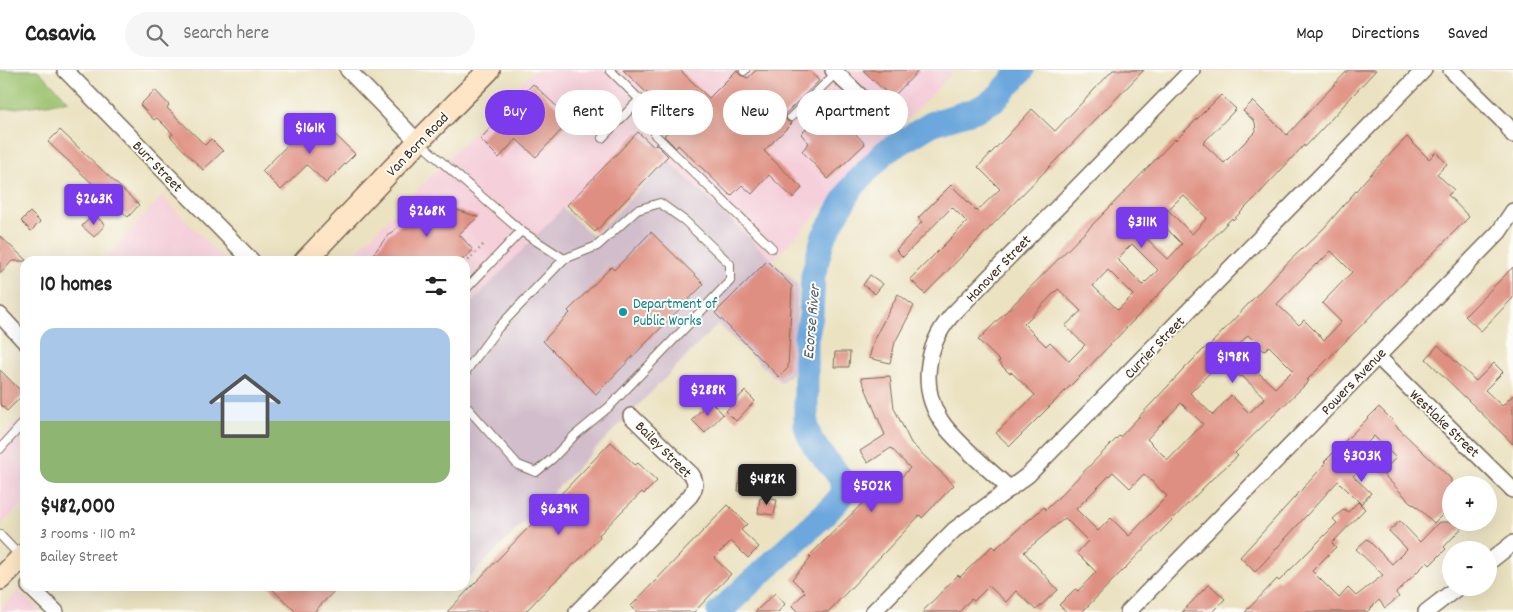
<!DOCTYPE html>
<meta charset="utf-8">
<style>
body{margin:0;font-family:Dekko,sans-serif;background:#f6f6f6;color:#222;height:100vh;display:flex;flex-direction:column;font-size:19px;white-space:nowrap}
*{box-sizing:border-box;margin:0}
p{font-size:16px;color:#767676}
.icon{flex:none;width:28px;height:28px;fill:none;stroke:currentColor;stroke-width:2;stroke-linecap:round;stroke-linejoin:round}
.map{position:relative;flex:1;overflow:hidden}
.drawer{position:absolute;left:20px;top:186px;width:450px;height:335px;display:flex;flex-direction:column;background:#fff;border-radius:15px;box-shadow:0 5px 20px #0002}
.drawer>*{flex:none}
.banner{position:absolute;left:485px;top:20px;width:475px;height:45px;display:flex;gap:10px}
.buttons{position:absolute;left:1442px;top:406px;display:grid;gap:10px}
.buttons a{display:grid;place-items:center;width:55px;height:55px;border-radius:50%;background:#fff;box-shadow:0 5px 20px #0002;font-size:25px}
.price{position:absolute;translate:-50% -42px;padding:0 11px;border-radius:5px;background:#7c3aed;color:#fff;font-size:16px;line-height:32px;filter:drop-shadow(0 1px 2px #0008)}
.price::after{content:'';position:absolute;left:50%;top:30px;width:15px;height:11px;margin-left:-8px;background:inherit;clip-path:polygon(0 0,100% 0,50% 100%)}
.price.active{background:#222;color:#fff}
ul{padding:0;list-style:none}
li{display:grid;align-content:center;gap:10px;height:265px;padding:0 20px}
li span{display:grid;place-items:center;height:155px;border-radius:15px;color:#555}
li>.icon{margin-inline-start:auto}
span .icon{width:90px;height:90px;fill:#fffc;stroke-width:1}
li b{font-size:21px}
h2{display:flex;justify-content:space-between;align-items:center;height:60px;padding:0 20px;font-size:21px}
.tag{padding:0 18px;border-radius:22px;background:#fff;box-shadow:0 5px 20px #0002;font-size:18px;line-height:45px}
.tag.active{background:#7c3aed;color:#fff}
header{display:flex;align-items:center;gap:30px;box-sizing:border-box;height:70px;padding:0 25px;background:#fff;border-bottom:1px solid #e0e0e0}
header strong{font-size:24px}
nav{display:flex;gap:28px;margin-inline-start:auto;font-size:18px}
.search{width:350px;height:45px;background:#f6f6f6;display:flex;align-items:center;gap:12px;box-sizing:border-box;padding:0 18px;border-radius:28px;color:#767676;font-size:19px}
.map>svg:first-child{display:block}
.built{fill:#f5cfda}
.industrial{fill:#d1bdcb}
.green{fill:#9bc26e;stroke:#6b7646}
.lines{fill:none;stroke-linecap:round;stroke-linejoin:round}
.river{stroke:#6ca7dd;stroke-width:25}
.building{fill:#df8f81;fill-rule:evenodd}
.service-casing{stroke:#796a57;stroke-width:10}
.minor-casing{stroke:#796a57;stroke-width:18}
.secondary-casing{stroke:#796a57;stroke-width:24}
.path{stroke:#796a57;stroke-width:2.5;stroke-dasharray:1 4;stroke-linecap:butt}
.service{stroke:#fff;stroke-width:8}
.minor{stroke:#fff;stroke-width:15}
.secondary{stroke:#fde5c5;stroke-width:21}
.culture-dot{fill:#0f9aa8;stroke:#fdfcf7;stroke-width:2}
.labels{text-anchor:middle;stroke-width:4;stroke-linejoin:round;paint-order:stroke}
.street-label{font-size:15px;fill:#3b2a1e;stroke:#fdfcf7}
.culture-label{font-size:15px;fill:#0d838f;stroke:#fdfcf7;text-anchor:start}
.water-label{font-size:16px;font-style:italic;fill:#4f5c6a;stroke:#fdfcf7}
</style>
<header>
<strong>Casavia</strong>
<div class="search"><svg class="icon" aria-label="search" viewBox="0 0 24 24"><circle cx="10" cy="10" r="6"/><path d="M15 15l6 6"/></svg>Search here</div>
<nav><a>Map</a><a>Directions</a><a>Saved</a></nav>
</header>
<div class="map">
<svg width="1513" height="542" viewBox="0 0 1513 542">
<rect width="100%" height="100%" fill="#fdfcf7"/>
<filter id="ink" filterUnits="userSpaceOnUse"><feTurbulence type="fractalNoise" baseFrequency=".02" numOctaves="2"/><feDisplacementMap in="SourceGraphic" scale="10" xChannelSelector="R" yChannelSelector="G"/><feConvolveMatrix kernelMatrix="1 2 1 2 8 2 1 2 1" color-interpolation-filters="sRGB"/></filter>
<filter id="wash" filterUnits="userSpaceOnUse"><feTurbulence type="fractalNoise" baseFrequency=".0096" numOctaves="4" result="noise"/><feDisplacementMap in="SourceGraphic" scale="20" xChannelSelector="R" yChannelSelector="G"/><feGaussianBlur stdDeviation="1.12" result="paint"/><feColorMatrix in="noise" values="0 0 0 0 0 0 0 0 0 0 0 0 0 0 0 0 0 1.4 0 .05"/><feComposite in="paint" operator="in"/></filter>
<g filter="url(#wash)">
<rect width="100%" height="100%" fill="#ebe2c1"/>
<g class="built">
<polygon points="535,0 955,0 772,191 638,62 465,239 465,191 347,191"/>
<polygon points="162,126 225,191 103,191"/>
<polygon points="25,344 25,431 0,456 0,368"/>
<polygon points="18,521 41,542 0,542 0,540"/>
</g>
<polygon class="industrial" points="668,90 798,215 794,301 781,313 718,254 471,506 465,500 465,239 563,138 593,166"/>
<polygon class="green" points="0,0 38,0 69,31 0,40"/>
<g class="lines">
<path class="river" d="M719,542l109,-101c5,-6 13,-12 15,-19 4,-14 -21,-34 -28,-46 -5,-6 -7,-13 -9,-21v-87l5,-22 2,-40 10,-38 29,-51 33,-35 48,-29 43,-13 18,-10 7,-7 21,-23"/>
</g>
<g id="blocks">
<g class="building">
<polygon points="623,0 680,0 709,28 737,0 740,5 748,8 756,0 809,0 819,11 784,45 787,51 792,53 764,81 802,118 793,128 769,105 752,124 742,115 731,126 678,75 676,78 664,66 677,52"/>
<polygon points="863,0 919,0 892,28"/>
<polygon points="1113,0 1144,0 925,224 910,209 967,152 952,137 903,187 896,180 922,152 918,148 951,115 977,141 1000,119 978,97 1022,50 1032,39 1055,61"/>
<path d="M1348,0h28l-55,60 -16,17 -1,-2 -46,50 -25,25 -1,-2 -147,153 -75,75 -14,-13 39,-38 -24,-23 -2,1 -11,-11 2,-1 -22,-21 130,-131 67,-70 1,1 45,-45 15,14 -33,34 21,20 32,-32 -1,-9 -12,-11 10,-10 34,34zM1183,125l24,23 -15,16 -24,-24zM1159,151l23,23 -14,15 -24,-23zM1132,174l26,26 -15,15 -26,-26zM1108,200l25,25 -15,15 -25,-24zM1058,219l23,22 -16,15 20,19 -16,16 -19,-19 -4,4 -22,-22z"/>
<polygon points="533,14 571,50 536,87 516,69 499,88 480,69"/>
<polygon points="155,20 169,35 167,38 205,75 211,69 223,81 203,100 170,66 173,64 157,48 154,50 140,35"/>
<polygon points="830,36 865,74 828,109 802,81 809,73 801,64"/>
<polygon points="316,46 355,84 326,113 307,95 281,120 262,101"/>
<polygon points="60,60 139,135 128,147 48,72"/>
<polygon points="638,62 653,76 656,74 668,86 595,162 567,135"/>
<path d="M1407,67l22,22 7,-7 11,12 -10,10 17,16 -6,5 21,22 -162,163 2,1 -74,72 3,3 -26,23 -130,133h-15l-8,-7 16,-16 3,2 18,-19 -19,-19 11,-12 -23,-23 -41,34 34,38 -22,20 -20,-19 -10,11 -17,-16 -15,15 -3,-2 -12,13h-37l36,-37 2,2 32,-31 3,3 49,-42 2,3 73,-74 1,1 65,-69 23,-23 1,1 71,-76 44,-42 43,-50zM1331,181l21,21 -30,31 19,19 -17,18 -20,-20 -5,5 -22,-21 39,-40 1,1zM1248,265l16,16 5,-5 24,24 -18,18 -41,-38zM1222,290l18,17 2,-1 23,22 -16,15 -18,-18 -18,20 -23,-22zM1181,333l22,21 -35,36 -21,-21zM1113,402l17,16 14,-14 23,22 -38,40 -18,-18 -13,13 -22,-22z"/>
<polygon points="444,139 457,140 478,147 459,164 473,180 461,191 368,191 388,165 403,153 402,147 428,140"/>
<polygon points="30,142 40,152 31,161 21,151"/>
<polygon points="94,144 105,155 94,167 82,156"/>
<polygon points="651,162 704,214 596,324 543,271 570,243 568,241 611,197 614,200"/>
<polygon points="0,166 27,191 12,191 0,204"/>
<polygon points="767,191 792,216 788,298 779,307 715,243"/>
<polygon points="1513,197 1513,228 1481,261 1465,246"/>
<polygon points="870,205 883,214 875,224 863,215"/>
<polygon points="898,224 914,236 895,272 890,293 869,288 875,267"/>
<polygon points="1438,275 1476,311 1494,293 1503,302 1485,320 1502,336 1513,325 1513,374 1426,289"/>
<polygon points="835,282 850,282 849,297 834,297"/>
<polygon points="0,300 24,324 7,341 0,334"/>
<polygon points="890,306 894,338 911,373 954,415 922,448 920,445 828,542 798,542 792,536 805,522 792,509 811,488 809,486 882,414 888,421 910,398 891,378 868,393 860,381 885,365 861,308"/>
<polygon points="745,321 755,331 736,351 726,341"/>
<polygon points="710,331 723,344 705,363 692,350"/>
<polygon points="1379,337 1395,353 1394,354 1451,409 1451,436 1434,453 1414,434 1413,435 1381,402 1396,388 1374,366 1354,386 1363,396 1353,406 1371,423 1361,434 1338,411 1255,502 1240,487 1326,393 1324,392"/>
<polygon points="611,372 635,395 638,393 657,411 644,424 642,422 621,442 599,465 600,467 583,486 550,516 525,542 447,542"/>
<polygon points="740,403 767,407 764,424 738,421"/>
<polygon points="760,428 777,430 774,445 758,443"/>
<polygon points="1358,432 1365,439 1332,473 1336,477 1312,501 1339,528 1348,518 1356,526 1383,505 1356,479 1367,469 1392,494 1407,479 1389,461 1400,451 1420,472 1439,452 1467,452 1444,477 1446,479 1430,495 1427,492 1396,523 1399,527 1385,538 1379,530 1367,542 1245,542 1277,509 1279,511 1337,453 1333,449 1344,439 1348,442"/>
<polygon points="728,435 747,454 741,460 759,477 748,488 731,471 714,488 731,504 694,542 637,542 631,536"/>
<polygon points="1209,514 1225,529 1212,542 1182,542"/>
<polygon points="269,516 339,516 314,542 296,542"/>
<polygon points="775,523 785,534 778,542 755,542"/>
</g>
</g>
</g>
<g filter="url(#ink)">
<use href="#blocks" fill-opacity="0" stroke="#796a57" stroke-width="1"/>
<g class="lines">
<defs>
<g id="service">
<polyline points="610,0 656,46 655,65 772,178"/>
<polyline points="744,1 745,0"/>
<polyline points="791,47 836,3"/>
<polyline points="602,68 640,29"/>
<polyline points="420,73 521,161 564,189"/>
<polyline points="465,220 521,161"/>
<polyline points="465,314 466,301 498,258 564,189 597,176 637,140 660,133 685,151 730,194 730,211 609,337 574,366 552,389 536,402 518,395 465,335"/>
<polyline points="0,379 25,351"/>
<polyline points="0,465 20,486"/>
</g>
<g id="minor">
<polyline points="65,0 252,191"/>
<polyline points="348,0 418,72"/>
<polyline points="833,0 884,49"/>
<polyline points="1451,0 1506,54 1513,65"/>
<polyline points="0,245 25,272"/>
<polyline points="1377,286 1513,420"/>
<path d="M1010,419c-20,-19 -50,-43 -66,-64 -25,-34 -19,-78 7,-109l241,-246"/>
<polyline points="1489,492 1513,473"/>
<polyline points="29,516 56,542"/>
<path d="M577,542l113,-116c5,-7 7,-13 2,-21l-61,-59"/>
<polyline points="873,542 954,460 1028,405 1424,0"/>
<polyline points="1128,542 1499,162 1513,141"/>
<polyline points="1426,542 1457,518"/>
</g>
<g id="secondary">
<polyline points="305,191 416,74 489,0"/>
<polyline points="0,509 25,484"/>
</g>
</defs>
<use href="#service" class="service-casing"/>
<use href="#minor" class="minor-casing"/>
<use href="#secondary" class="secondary-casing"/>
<polyline class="path" points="465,194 485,173"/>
<use href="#service" class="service"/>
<use href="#minor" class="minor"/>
<use href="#secondary" class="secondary"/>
</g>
</g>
<circle class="culture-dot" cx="623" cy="242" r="5"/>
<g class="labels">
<g class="street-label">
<text transform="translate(417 74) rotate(-46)" y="5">Van Born Road</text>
<text transform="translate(158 96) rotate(46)" y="5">Burr Street</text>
<text transform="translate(998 198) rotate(-46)" y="5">Hanover Street</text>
<text transform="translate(1154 277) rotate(-46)" y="5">Currier Street</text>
<text transform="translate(1353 311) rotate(-46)" y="5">Powers Avenue</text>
<text transform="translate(1445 353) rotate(44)" y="5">Westlake Street</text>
<text transform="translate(664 379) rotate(45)" y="5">Bailey Street</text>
</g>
<g class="culture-label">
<text x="633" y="238">Department of<tspan x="633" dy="17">Public Works</tspan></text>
</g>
<g class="water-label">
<text transform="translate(810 252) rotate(-85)" y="6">Ecorse River</text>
</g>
</g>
</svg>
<div class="buttons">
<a>+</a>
<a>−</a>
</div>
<b class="price" style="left:310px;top:85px">$161K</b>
<b class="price" style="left:94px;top:156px">$263K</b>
<b class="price" style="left:427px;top:168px">$268K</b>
<b class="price" style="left:1142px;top:179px">$311K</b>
<b class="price" style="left:1233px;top:314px">$198K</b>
<b class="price" style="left:708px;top:347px">$288K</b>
<b class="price" style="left:1362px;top:413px">$303K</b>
<b class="price active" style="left:767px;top:436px">$482K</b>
<b class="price" style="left:872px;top:443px">$502K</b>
<b class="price" style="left:559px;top:466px">$639K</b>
<div class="banner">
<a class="tag active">Buy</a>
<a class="tag">Rent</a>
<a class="tag">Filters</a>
<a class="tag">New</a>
<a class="tag">Apartment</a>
</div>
<section class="drawer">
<h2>10 homes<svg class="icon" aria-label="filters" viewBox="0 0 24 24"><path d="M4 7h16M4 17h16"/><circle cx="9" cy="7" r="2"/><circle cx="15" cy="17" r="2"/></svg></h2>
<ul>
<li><span style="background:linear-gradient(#a9c7e8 60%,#8fb573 0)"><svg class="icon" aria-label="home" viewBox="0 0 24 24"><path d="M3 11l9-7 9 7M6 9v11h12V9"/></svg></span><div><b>$482,000</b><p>3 rooms · 110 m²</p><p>Bailey Street</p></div></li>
</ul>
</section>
</div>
